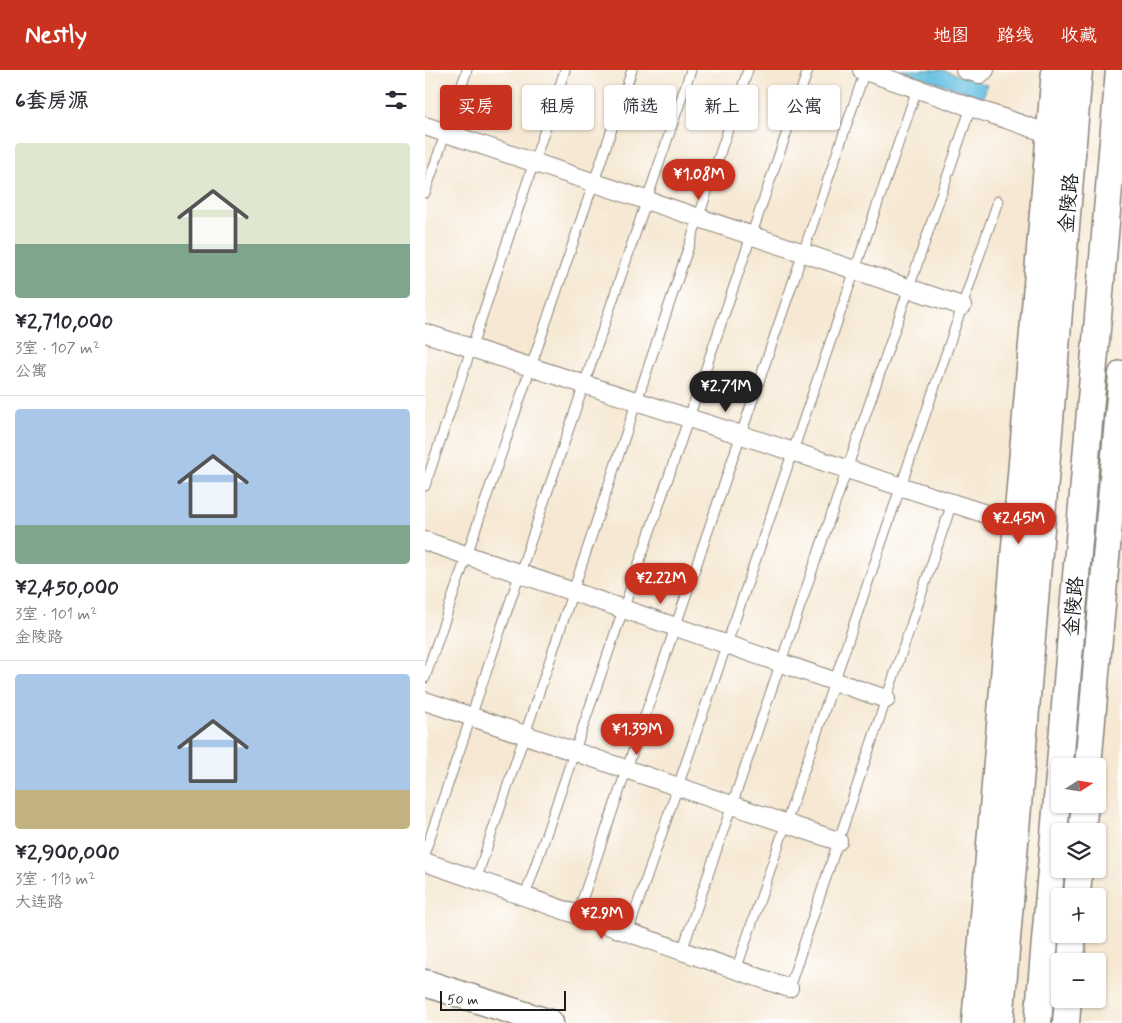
<!DOCTYPE html>
<html lang="zh">
<meta charset="utf-8">
<style>
body{margin:0;font-family:Mynerve,"LXGW WenKai TC",sans-serif;background:#f7f7f7;color:#2b2b33;height:100vh;display:flex;flex-direction:column;font-size:19px;white-space:nowrap}
*{box-sizing:border-box;margin:0}
p{font-size:16px;color:#7c7c81}
.icon{flex:none;width:28px;height:28px;fill:none;stroke:currentColor;stroke-width:2;stroke-linecap:round;stroke-linejoin:round}
.map{position:relative;flex:1;overflow:hidden}
.panel{display:flex;flex-direction:column;background:#fff;width:425px}
.panel>*{flex:none}
.banner{position:absolute;left:15px;top:15px;width:475px;height:45px;display:flex;gap:10px}
.needle{width:32px;rotate:78deg}
.controls{position:absolute;left:626px;top:688px;display:grid;gap:10px}
.controls a{display:grid;place-items:center;width:55px;height:55px;border-radius:5px;background:#fff;box-shadow:0 1px 4px #0004;font-size:25px}
.scale{position:absolute;left:15px;bottom:12px;width:126px;box-sizing:border-box;padding-left:5px;border:2px solid #1c1c1c;border-top:0;font-size:14px;line-height:18px;white-space:nowrap;color:#1c1c1c;-webkit-text-stroke:4px #fff;paint-order:stroke}
.price{position:absolute;translate:-50% -42px;padding:0 11px;border-radius:18px;background:#c8321e;color:#fff;font-size:16px;line-height:32px;filter:drop-shadow(0 1px 2px #0008)}
.price::after{content:'';position:absolute;left:50%;top:30px;width:15px;height:11px;margin-left:-8px;background:inherit;clip-path:polygon(0 0,100% 0,50% 100%)}
.price.selected{background:#222;color:#fff}
ul{padding:0;list-style:none}
li{display:grid;align-content:center;gap:10px;height:265px;padding:0 15px}
li+li{border-top:1px solid #e1e1e2}
li span{display:grid;place-items:center;height:155px;border-radius:5px;color:#555}
li>.icon{margin-inline-start:auto}
span .icon{width:90px;height:90px;fill:#fffc;stroke-width:1}
li b{font-size:21px}
h2{display:flex;justify-content:space-between;align-items:center;height:60px;padding:0 15px;font-size:21px}
.pill{padding:0 18px;border-radius:5px;background:#fff;box-shadow:0 1px 4px #0004;font-size:18px;line-height:45px}
.pill.selected{background:#c8321e;color:#fff}
header{display:flex;align-items:center;gap:30px;box-sizing:border-box;height:70px;padding:0 25px;background:#c8321e;color:#fff}
header strong{font-size:24px}
nav{display:flex;gap:28px;margin-inline-start:auto;font-size:18px}
main{display:flex;flex:1;min-height:0}
.map>svg:first-child{display:block}
.water{fill:#64bfe1;stroke:#406e7e}
.lines{fill:none;stroke-linecap:round;stroke-linejoin:round}
.lane-casing{stroke:#898278;stroke-width:11}
.street-casing{stroke:#898278;stroke-width:20}
.secondary-casing{stroke:#898278;stroke-width:29}
.lane{stroke:#fff;stroke-width:9}
.street{stroke:#fff;stroke-width:18}
.secondary{stroke:#fff;stroke-width:26}
.labels{text-anchor:middle;stroke-width:4;stroke-linejoin:round;paint-order:stroke}
.street-label{font-size:20px;fill:#1c1c1c;stroke:#fff}
</style>
<header>
<strong>Nestly</strong>
<nav><a>地图</a><a>路线</a><a>收藏</a></nav>
</header>
<main>
<section class="panel">
<h2>6套房源<svg class="icon" aria-label="filters" viewBox="0 0 24 24"><path d="M4 7h16M4 17h16"/><circle cx="9" cy="7" r="2"/><circle cx="15" cy="17" r="2"/></svg></h2>
<ul>
<li><span style="background:linear-gradient(#dfe7d0 65%,#7fa58c 0)"><svg class="icon" aria-label="home" viewBox="0 0 24 24"><path d="M3 11l9-7 9 7M6 9v11h12V9"/></svg></span><div><b>¥2,710,000</b><p>3室 · 107 m²</p><p>公寓</p></div></li>
<li><span style="background:linear-gradient(#a9c7e8 75%,#7fa58c 0)"><svg class="icon" aria-label="home" viewBox="0 0 24 24"><path d="M3 11l9-7 9 7M6 9v11h12V9"/></svg></span><div><b>¥2,450,000</b><p>3室 · 101 m²</p><p>金陵路</p></div></li>
<li><span style="background:linear-gradient(#a9c7e8 75%,#c2b280 0)"><svg class="icon" aria-label="home" viewBox="0 0 24 24"><path d="M3 11l9-7 9 7M6 9v11h12V9"/></svg></span><div><b>¥2,900,000</b><p>3室 · 113 m²</p><p>大连路</p></div></li>
</ul>
</section>
<div class="map">
<svg width="697" height="953" viewBox="0 0 697 953">
<rect width="100%" height="100%" fill="#fff"/>
<filter id="ink" filterUnits="userSpaceOnUse"><feTurbulence type="fractalNoise" baseFrequency=".02" numOctaves="2"/><feDisplacementMap in="SourceGraphic" scale="10" xChannelSelector="R" yChannelSelector="G"/><feConvolveMatrix kernelMatrix="1 2 1 2 8 2 1 2 1" color-interpolation-filters="sRGB"/></filter>
<filter id="wash" filterUnits="userSpaceOnUse"><feTurbulence type="fractalNoise" baseFrequency=".0096" numOctaves="4" result="noise"/><feDisplacementMap in="SourceGraphic" scale="20" xChannelSelector="R" yChannelSelector="G"/><feGaussianBlur stdDeviation="1.12" result="paint"/><feColorMatrix in="noise" values="0 0 0 0 0 0 0 0 0 0 0 0 0 0 0 0 0 1.4 0 .05"/><feComposite in="paint" operator="in"/></filter>
<g filter="url(#wash)">
<rect width="100%" height="100%" fill="#f6e8d3"/>
<polygon class="water" points="476,0 518,0 562,15 558,28"/>
</g>
<g filter="url(#ink)">
<g class="lines">
<defs>
<g id="lane">
<polyline points="0,123 42,0"/>
<polyline points="0,416 140,0"/>
<polyline points="0,608 207,0"/>
<polyline points="0,782 266,0"/>
<polyline points="51,810 323,0"/>
<polyline points="100,826 383,0"/>
<polyline points="152,845 440,1"/>
<polyline points="203,862 492,19"/>
<polyline points="257,881 546,37"/>
<polyline points="311,900 573,131"/>
<polyline points="364,918 527,433"/>
</g>
<g id="street">
<polyline points="437,0 625,64"/>
<polyline points="540,0 555,4 560,0"/>
<polyline points="0,56 537,236"/>
<polyline points="0,263 592,454"/>
<polyline points="0,471 461,629"/>
<polyline points="0,631 413,771"/>
<polyline points="0,792 364,918"/>
</g>
<g id="secondary">
<polyline points="663,696 697,304"/>
<polyline points="657,761 660,734"/>
<polyline points="652,826 654,799"/>
<polyline points="646,891 648,864"/>
<polyline points="0,913 125,953"/>
<polyline points="550,953 630,0"/>
<polyline points="575,953 654,0"/>
<polyline points="613,953 694,0"/>
<polyline points="641,953 643,929"/>
</g>
</defs>
<use href="#lane" class="lane-casing"/>
<use href="#street" class="street-casing"/>
<use href="#secondary" class="secondary-casing"/>
<use href="#lane" class="lane"/>
<use href="#street" class="street"/>
<use href="#secondary" class="secondary"/>
</g>
</g>
<g class="labels">
<g class="street-label">
<text transform="translate(643 133) rotate(-85)" y="7">金陵路</text>
<text transform="translate(648 536) rotate(-85)" y="7">金陵路</text>
</g>
</g>
</svg>
<div class="controls">
<a><svg class="needle" viewBox="-14 -14 28 28"><path d="M0-13l5 13h-10z" fill="#e53935"/><path d="M0 13l5-13h-10z" fill="#7c7c81"/></svg></a>
<a><svg class="icon" aria-label="layers" viewBox="0 0 24 24"><path d="M12 4l9 5-9 5-9-5zM3 14l9 5 9-5"/></svg></a>
<a>+</a>
<a>−</a>
</div>
<div class="scale">50 m</div>
<b class="price" style="left:274px;top:131px">¥1.08M</b>
<b class="price selected" style="left:301px;top:343px">¥2.71M</b>
<b class="price" style="left:594px;top:475px">¥2.45M</b>
<b class="price" style="left:236px;top:535px">¥2.22M</b>
<b class="price" style="left:212px;top:686px">¥1.39M</b>
<b class="price" style="left:177px;top:870px">¥2.9M</b>
<div class="banner">
<a class="pill selected">买房</a>
<a class="pill">租房</a>
<a class="pill">筛选</a>
<a class="pill">新上</a>
<a class="pill">公寓</a>
</div>
</div>
</main>
